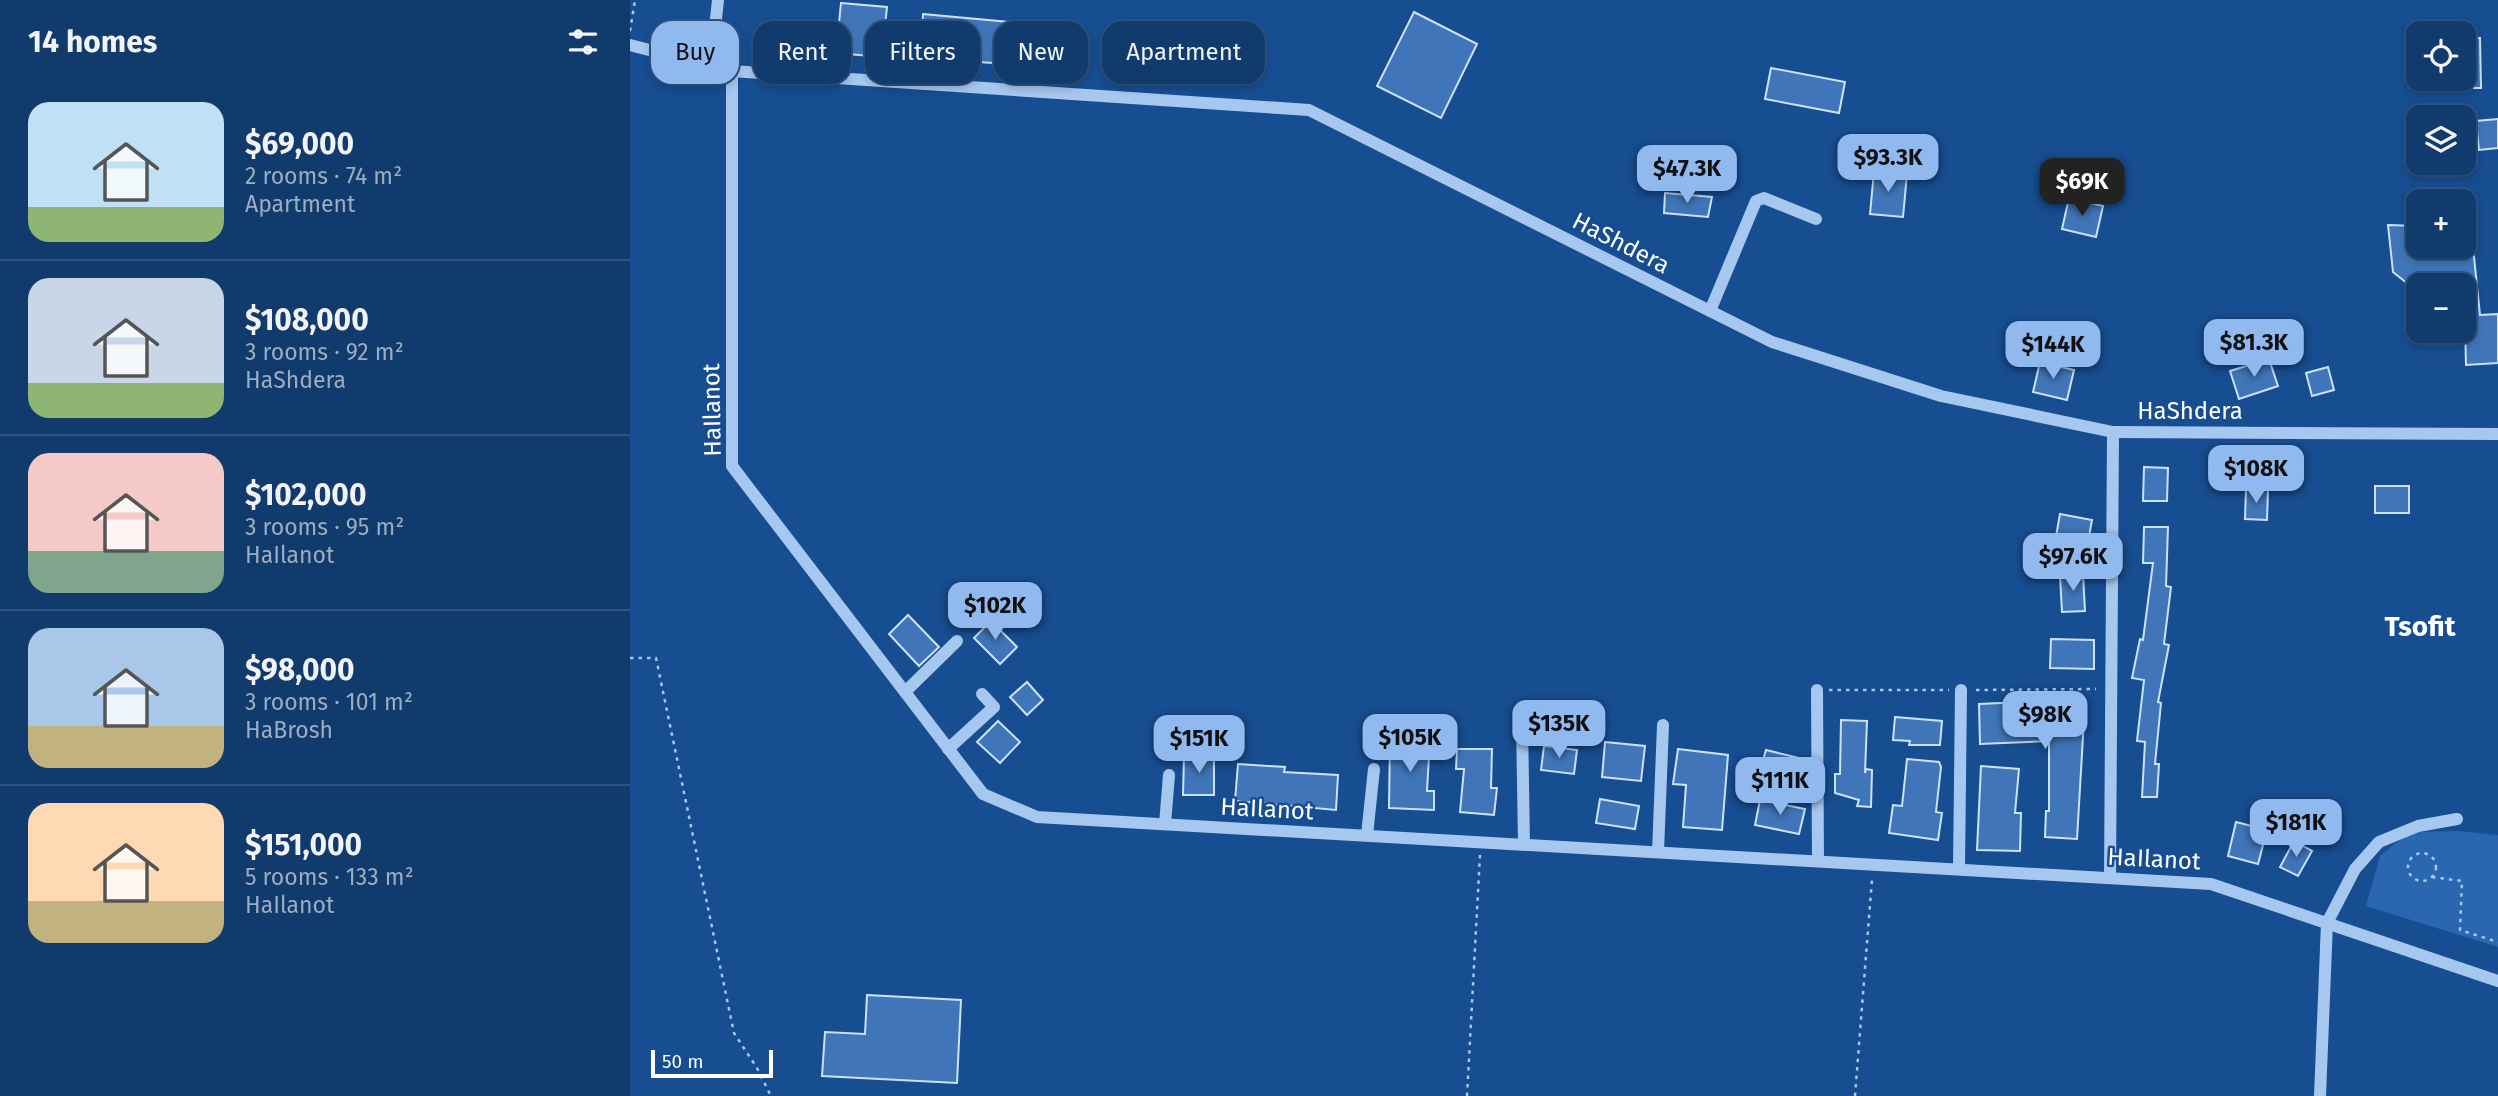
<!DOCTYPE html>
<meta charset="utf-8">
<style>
body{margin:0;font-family:"Fira Sans",sans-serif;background:#1e4575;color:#f1f3f6;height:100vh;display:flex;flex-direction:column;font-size:26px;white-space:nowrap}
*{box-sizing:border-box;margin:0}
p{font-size:23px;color:#9cadc2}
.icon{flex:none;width:38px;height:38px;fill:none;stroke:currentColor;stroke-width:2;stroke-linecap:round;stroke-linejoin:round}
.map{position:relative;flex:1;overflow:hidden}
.details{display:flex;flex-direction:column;background:#113a6d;width:630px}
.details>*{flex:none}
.guide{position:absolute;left:21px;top:21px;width:665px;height:63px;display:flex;gap:14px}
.tools{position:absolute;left:1776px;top:21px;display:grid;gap:14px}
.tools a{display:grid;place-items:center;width:70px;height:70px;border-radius:14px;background:#113a6d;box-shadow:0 4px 10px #0003,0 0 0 2px #305480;font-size:35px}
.scale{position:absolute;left:21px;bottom:18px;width:122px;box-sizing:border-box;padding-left:7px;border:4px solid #fff;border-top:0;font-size:19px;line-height:24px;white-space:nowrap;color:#fff;-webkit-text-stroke:5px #174d91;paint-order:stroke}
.price{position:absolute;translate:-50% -60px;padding:0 16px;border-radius:14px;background:#90b9f0;color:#111;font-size:23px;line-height:46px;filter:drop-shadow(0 2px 4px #0008)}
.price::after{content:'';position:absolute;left:50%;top:42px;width:21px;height:16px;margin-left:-10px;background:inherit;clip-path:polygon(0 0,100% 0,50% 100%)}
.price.on{background:#222;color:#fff}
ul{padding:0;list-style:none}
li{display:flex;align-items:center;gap:21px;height:175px;padding:0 28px}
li+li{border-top:2px solid #305480}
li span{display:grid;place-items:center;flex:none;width:196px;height:140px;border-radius:21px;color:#555}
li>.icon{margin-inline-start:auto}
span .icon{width:84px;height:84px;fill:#fffc;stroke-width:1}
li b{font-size:30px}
h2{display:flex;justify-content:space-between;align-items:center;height:84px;padding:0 28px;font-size:30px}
.pill{padding:0 24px;border-radius:21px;background:#113a6d;box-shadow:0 4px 10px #0003,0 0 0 2px #305480;font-size:24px;line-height:63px}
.pill.on{background:#90b9f0;color:#111}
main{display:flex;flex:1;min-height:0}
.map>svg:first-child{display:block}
.green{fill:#2a67b0}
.building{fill:#4076b9;stroke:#cce2fb;stroke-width:2}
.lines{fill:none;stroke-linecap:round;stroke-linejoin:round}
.path{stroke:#a6c7f0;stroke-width:2.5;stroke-dasharray:3.5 5;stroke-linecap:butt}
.minor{stroke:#a6c7f0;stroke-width:12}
.labels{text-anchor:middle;stroke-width:5;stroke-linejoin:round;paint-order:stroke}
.street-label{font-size:24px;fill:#fff;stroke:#174d91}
.quarter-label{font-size:28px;font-weight:bold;fill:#fff;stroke:#174d91}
</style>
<main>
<section class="details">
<h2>14 homes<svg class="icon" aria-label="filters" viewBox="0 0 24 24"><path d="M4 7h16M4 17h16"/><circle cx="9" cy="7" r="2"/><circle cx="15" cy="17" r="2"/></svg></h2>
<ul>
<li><span style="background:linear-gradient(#bfe0f5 75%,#8fb573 0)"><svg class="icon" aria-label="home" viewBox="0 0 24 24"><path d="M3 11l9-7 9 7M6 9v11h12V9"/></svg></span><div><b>$69,000</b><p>2 rooms · 74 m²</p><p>Apartment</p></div></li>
<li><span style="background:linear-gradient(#c9d6e8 75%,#8fb573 0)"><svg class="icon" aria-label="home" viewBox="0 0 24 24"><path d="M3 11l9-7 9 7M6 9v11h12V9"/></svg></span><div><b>$108,000</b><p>3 rooms · 92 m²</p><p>HaShdera</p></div></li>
<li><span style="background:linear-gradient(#f6c9c9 70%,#7fa58c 0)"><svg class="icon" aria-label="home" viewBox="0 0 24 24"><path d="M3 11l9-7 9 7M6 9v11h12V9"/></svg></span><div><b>$102,000</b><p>3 rooms · 95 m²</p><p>HaIlanot</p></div></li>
<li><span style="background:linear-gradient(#a9c7e8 70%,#c2b280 0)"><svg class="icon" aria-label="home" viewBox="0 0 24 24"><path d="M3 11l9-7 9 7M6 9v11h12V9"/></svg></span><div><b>$98,000</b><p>3 rooms · 101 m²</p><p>HaBrosh</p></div></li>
<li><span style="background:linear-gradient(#ffd9b3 70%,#c2b280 0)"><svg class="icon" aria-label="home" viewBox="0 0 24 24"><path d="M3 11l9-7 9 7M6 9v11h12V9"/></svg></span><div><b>$151,000</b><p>5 rooms · 133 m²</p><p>HaIlanot</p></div></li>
</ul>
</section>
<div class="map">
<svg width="1868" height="1096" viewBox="0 0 1868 1096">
<rect width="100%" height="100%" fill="#174d91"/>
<polygon class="green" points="1830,831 1868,835 1868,947 1736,906 1750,856 1780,832"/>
<g class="building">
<polygon points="211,3 257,7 252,57 206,53"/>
<polygon points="784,12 847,44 811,118 747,86"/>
<polygon points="293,14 379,22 377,64 290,58"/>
<polygon points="1834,38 1850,38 1851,88 1834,88"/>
<polygon points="1141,68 1215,82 1209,113 1135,99"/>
<polygon points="1868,119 1868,148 1849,150 1846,121"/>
<polygon points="1244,171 1277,174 1273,217 1240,214"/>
<polygon points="1035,193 1082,197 1078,217 1034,213"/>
<polygon points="1439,198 1473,206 1466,237 1432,229"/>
<polygon points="1758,225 1788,226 1788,247 1843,247 1850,315 1868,314 1868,363 1836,365 1834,285 1816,285 1815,278 1778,284 1763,272"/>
<polygon points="1639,359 1648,386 1609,399 1600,371"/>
<polygon points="1410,362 1444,370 1437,400 1403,392"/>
<polygon points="1698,367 1704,390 1682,396 1676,373"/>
<polygon points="1514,467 1538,468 1537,501 1513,501"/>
<rect x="1745" y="486" width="34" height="27"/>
<polygon points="1616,489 1638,490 1637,520 1615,519"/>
<polygon points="1430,514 1462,520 1455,558 1423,553"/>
<polygon points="1514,527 1538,527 1536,586 1541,587 1534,644 1539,645 1528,702 1531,703 1525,764 1529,764 1527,797 1512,797 1515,742 1507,741 1514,680 1502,678 1510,639 1513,640 1523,563 1513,563"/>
<polygon points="1453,574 1455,611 1432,612 1430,576"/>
<polygon points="278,615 309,647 289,666 259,634"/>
<polygon points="361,621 387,647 370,664 344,638"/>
<polygon points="1421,639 1464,640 1464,669 1420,668"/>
<polygon points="397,682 413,700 397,715 380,697"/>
<polygon points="1412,701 1455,702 1447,839 1415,837 1416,811 1419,811 1419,741 1350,744 1349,704"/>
<polygon points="1265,717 1312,721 1310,745 1279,745 1280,741 1263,740"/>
<polygon points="1211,720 1237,721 1235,773 1236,769 1242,770 1241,807 1227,806 1229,800 1205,793 1205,774 1210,774"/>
<polygon points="368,721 390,742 370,763 347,742"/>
<polygon points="760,737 800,739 797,791 804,791 804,810 759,808"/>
<polygon points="975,742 1015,746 1011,781 972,777"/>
<polygon points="914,746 947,750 944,774 911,770"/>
<polygon points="827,749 862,749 861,788 867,788 864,815 830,812 834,769 826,769"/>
<polygon points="1048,749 1098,755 1092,830 1053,827 1056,785 1043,784"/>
<polygon points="1136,750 1169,758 1163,783 1129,774"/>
<polygon points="554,755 584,756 584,795 553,795"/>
<polygon points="1277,759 1309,762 1311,767 1306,812 1312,813 1308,840 1259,833 1263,805 1272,806"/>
<polygon points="608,764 655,767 654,772 708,775 706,810 605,801"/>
<polygon points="1351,766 1389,769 1385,813 1391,813 1390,851 1347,850"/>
<polygon points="970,799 1009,806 1005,829 966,823"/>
<polygon points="1130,800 1175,809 1169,834 1125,825"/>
<polygon points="1606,822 1637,830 1628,864 1598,856"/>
<polygon points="1664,841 1682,851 1668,876 1650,867"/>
<polygon points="237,995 331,1000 327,1083 192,1076 195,1032 235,1034"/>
</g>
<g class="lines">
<g class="path">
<polyline points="0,31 5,0"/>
<polyline points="0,658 26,658 104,1033 127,1068 141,1096"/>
<polyline points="1199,690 1319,690"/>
<polyline points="1346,690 1466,689"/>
<circle cx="1792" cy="867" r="14"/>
<polyline points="1802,877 1832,881 1830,930 1868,942"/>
<polyline points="837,1096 850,855"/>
<polyline points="1225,1096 1242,879"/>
</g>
<g class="minor">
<polyline points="0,45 102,71 679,110 1142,342 1311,396 1483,432 1868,434"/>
<polyline points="81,65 88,0"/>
<polyline points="102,71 102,466 353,794 407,817 1581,884 1868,981"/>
<polyline points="1080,311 1126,201 1134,198 1186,219"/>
<polyline points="1187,690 1188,861"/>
<polyline points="275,692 327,641"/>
<polyline points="892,722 894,844"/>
<polyline points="318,749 364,707 352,694"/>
<polyline points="535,824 539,775"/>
<polyline points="737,835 744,769"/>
<polyline points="1028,852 1033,725"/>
<polyline points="1329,869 1331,690"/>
<polyline points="1480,877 1483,432"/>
<polyline points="1690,1096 1697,923 1725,869 1749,842 1788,826 1827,819"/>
</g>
</g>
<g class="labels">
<g class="street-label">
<text transform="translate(991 243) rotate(27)" y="8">HaShdera</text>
<text transform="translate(82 410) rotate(-91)" y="8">HaIlanot</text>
<text x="1560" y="419">HaShdera</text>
<text transform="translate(637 809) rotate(3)" y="8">HaIlanot</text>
<text transform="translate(1524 859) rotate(3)" y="8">HaIlanot</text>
</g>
<g class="quarter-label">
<text x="1790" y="636">Tsofit</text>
</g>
</g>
</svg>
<div class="tools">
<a><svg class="icon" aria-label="locate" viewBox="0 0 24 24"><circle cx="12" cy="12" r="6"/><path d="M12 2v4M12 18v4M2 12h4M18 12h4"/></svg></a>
<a><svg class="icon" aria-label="layers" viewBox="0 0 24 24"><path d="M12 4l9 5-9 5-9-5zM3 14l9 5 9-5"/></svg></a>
<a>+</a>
<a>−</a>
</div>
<div class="scale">50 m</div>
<b class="price" style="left:1258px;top:194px">$93.3K</b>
<b class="price" style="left:1057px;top:205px">$47.3K</b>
<b class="price on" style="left:1452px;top:218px">$69K</b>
<b class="price" style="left:1624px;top:379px">$81.3K</b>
<b class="price" style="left:1423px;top:381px">$144K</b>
<b class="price" style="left:1626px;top:505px">$108K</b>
<b class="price" style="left:1443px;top:593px">$97.6K</b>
<b class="price" style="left:365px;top:642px">$102K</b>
<b class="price" style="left:1415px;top:751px">$98K</b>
<b class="price" style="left:929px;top:760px">$135K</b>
<b class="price" style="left:780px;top:774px">$105K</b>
<b class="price" style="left:569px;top:775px">$151K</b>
<b class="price" style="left:1150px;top:817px">$111K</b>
<b class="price" style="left:1666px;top:859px">$181K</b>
<div class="guide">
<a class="pill on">Buy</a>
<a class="pill">Rent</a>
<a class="pill">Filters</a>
<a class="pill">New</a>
<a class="pill">Apartment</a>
</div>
</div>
</main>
